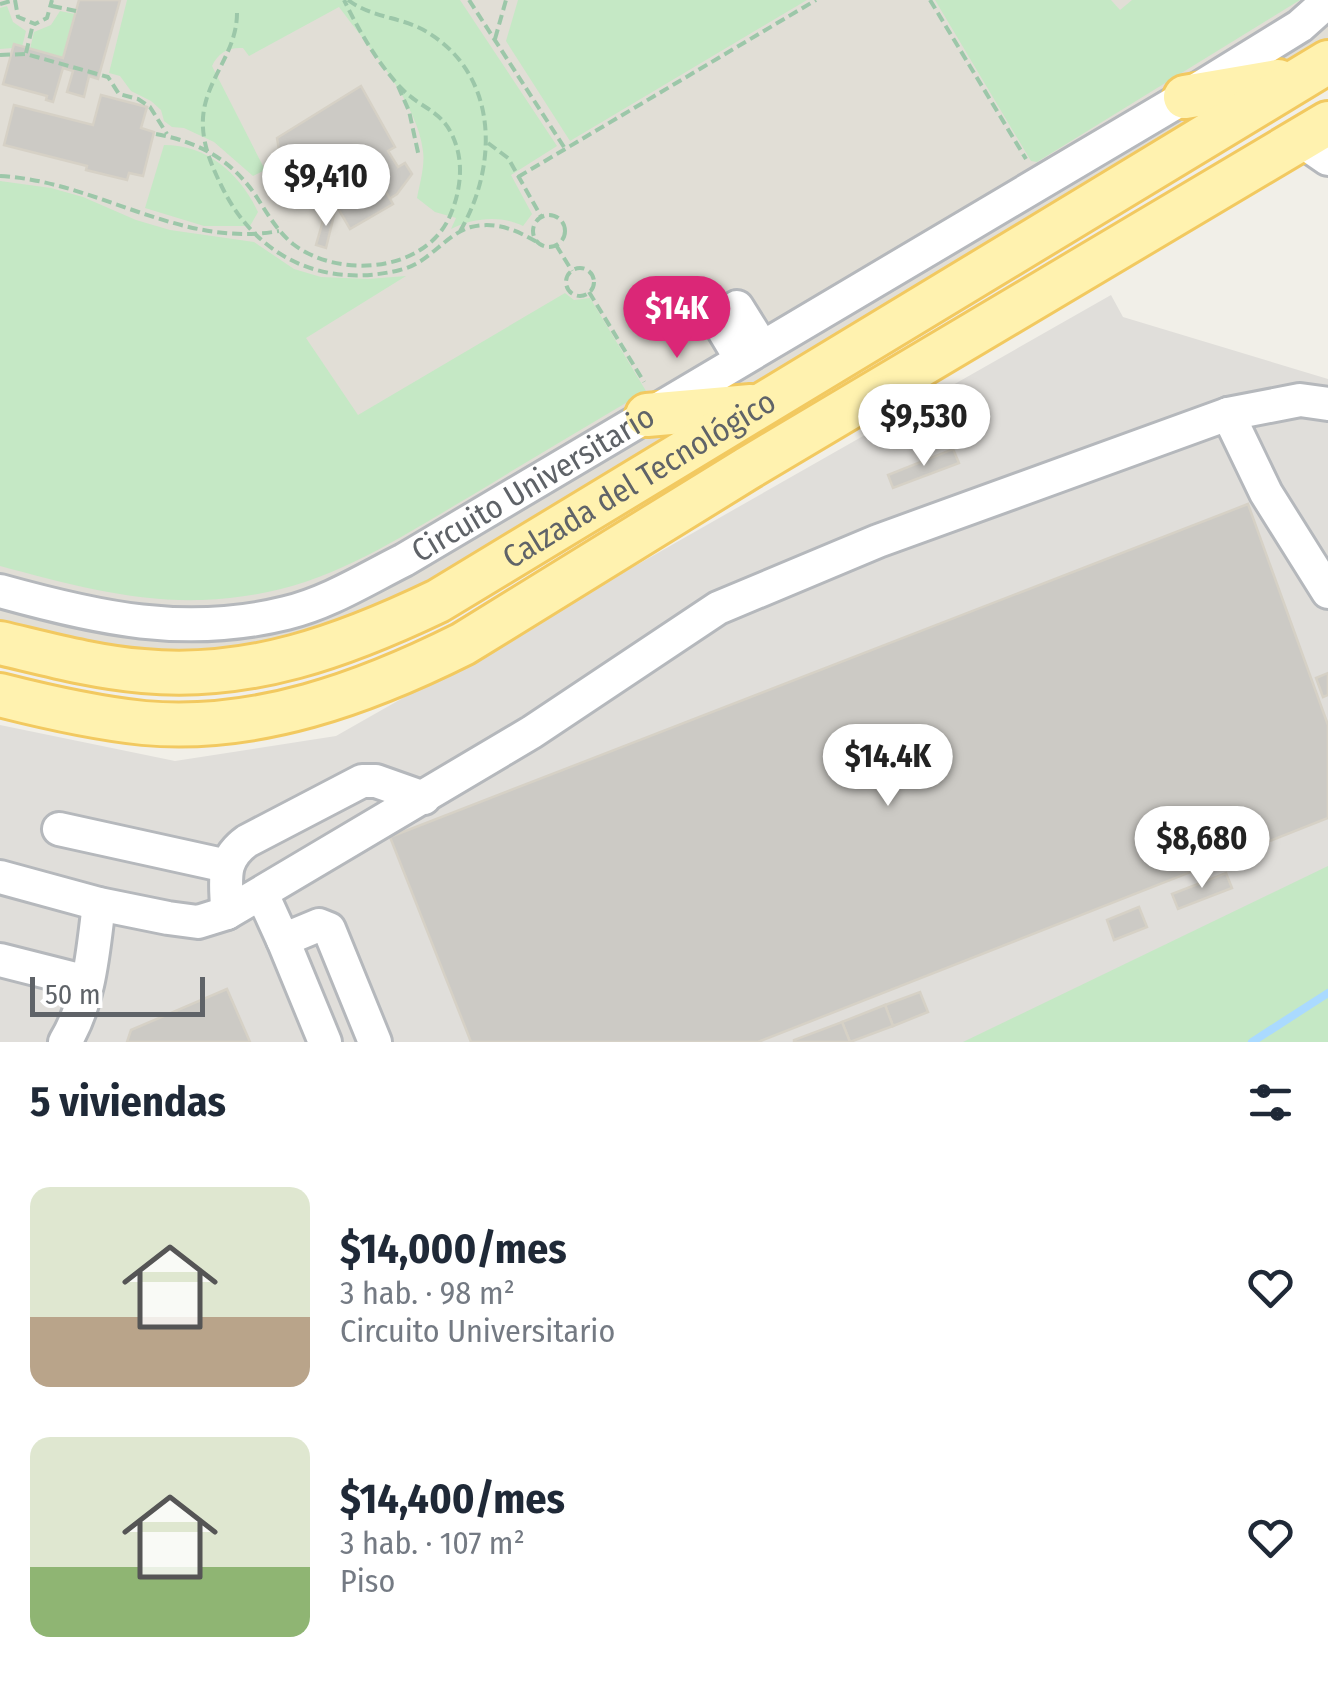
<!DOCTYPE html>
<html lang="es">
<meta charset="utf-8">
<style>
body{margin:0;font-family:"Fira Sans Condensed",sans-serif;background:#f2f2f3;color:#1f2937;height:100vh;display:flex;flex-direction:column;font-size:38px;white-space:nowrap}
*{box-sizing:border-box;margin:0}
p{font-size:32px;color:#747a83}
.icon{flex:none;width:55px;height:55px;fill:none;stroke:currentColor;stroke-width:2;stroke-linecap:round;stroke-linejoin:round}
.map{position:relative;height:1042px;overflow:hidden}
.sheet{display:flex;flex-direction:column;background:#fff;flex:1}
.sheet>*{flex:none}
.scale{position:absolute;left:30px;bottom:25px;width:175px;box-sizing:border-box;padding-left:10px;border:5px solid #5f6368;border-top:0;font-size:28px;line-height:35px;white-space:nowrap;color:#5f6368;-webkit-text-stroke:8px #fff;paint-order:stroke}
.price{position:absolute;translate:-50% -85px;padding:0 22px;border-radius:35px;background:#fff;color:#222;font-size:32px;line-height:65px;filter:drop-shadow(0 2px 5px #0008)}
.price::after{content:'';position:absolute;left:50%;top:60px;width:30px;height:22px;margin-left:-15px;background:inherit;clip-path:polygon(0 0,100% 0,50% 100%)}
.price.on{background:#db2777;color:#fff}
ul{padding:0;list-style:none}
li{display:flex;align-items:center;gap:30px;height:250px;padding:0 30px}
li span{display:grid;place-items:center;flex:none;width:280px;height:200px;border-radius:20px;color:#555}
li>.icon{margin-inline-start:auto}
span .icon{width:120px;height:120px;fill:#fffc;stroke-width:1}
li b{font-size:42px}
h2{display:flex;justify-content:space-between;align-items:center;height:120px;padding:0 30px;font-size:42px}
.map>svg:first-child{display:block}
.industrial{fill:#e0deda}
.education{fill:#e1ded6}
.green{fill:#c5e8c5}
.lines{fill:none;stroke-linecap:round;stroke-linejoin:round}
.stream{stroke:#aadaff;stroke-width:8}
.building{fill:#cccac5;stroke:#d6d1c6;stroke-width:2.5}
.minor-casing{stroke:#b5b8bc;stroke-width:38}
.major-casing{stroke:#f2c960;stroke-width:48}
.path{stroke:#9cc7a9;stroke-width:4;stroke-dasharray:10 5;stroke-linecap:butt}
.minor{stroke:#fff;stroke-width:32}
.major{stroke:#fff2af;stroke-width:42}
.labels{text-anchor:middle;stroke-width:8;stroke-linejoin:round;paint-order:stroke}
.street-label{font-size:32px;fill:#5f6368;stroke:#fff}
</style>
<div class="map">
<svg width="1328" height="1042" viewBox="0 0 1328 1042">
<rect width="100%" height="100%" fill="#f1efe8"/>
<polygon class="industrial" points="1111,295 1123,317 1328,379 1328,876 979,1042 0,1042 0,725 175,761 336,736"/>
<polygon class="education" points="0,0 1328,0 1328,44 425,586 361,621 226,655 87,647 0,622"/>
<g class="green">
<path d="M127,0h333l97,146 -46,29 21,39 -9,12c-22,-11 -50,-8 -72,3l5,-11 -21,-6 -18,-14c3,-16 8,-32 6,-47 -5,-48 -56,-106 -84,-144l-90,49 -6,-8c-15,-1 -25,5 -31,18l53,104 -12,6 -39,-34 -30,-14 -12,-1 -8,-6 -3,-11 -10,-9 -20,-10 -11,-15 -11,-3z"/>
<polygon points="518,0 807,0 570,141 506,41"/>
<polygon points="935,0 1111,0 1120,10 1132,0 1300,0 1037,162 1031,161"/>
<polygon points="7,6 13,22 26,31 22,47 14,45 13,48 0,49 0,8"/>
<polygon points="60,11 75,14 63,58 30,49 34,32 51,25"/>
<path d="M164,145c44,0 76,29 94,67l-8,14h-46l-59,-18z"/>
<path d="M0,181l51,7 32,9 53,23 34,10 84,12 40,27 27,8 47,2 38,-3 -100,62 52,77 207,-122 9,7 16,-2 56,93c-59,35 -118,70 -177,106 -92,54 -156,99 -267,103 -70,2 -135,-16 -202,-34z"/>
<polygon points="1328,866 1328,1042 963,1042"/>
</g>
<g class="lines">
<polyline class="stream" points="1252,1042 1328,993"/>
</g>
<g class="building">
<polygon points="79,0 120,0 98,79 89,76 84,97 67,92 73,71 63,68 53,102 46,100 47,96 3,84 14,44 63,58"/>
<polygon points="361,86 395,147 388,151 398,167 405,163 412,174 397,194 362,216 318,201 299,189 281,161 277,138"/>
<polygon points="101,95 147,107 141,128 154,132 143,176 129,173 127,180 86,170 87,166 4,145 14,105 93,125"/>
<polygon points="379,180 393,204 350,229 336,205"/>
<polygon points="331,205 336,207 326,248 316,245 323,221 327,222"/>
<polygon points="953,449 959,463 893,488 888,475"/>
<polygon points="1248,504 1328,725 1328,818 758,1042 471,1042 390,837"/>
<polygon points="1328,673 1328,695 1323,697 1316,678"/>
<polygon points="1226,873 1232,888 1178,909 1172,894"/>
<polygon points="1139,907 1147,927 1114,940 1107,920"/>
<polygon points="227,989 250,1042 127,1042 131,1030"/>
<polygon points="920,992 928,1012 893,1026 885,1005"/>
<polygon points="885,1005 893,1026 850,1042 842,1022"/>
<polygon points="842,1022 850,1042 794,1042 794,1040"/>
</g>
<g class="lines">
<defs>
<g id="minor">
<polyline points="1299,139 1328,159"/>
<polyline points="737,307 762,347"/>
<polyline points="717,319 741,359"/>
<polyline points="1228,414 1266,493 1328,592"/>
<path id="s1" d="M0,591c97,27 185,47 286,22 42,-10 80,-34 118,-53l781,-463 115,-71 28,-25"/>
<polyline points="59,829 227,866"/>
<polyline points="0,877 99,904 168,918 198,922 227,913 532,732 718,608 878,541 1228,414 1300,400 1328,404"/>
<polyline points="262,894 283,940 319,925 329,929 375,1042"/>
<path d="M227,913c0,-31 -8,-52 20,-72l115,-60h14l48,17"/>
<polyline points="283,940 325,1042"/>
<polyline points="0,960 87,982"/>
<path d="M65,1042c25,-41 28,-91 34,-138"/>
</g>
<g id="major">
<polyline points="1185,97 1278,81"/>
<polyline points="647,415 751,406"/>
<path id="s2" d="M0,643c47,11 94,24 143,28 106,10 201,-25 295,-70l890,-539"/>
<path d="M0,695c47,12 96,23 144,28 112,10 221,-30 319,-79l285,-176 580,-345"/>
</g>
</defs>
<use href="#minor" class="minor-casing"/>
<use href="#major" class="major-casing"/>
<g class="path">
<polyline points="15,0 18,17 35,24 47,18 52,0"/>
<path d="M348,0c24,18 55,17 79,32 73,44 71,136 32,201"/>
<polyline points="469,0 564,147"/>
<polyline points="930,0 1026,159"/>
<polyline points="0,4 14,0"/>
<polyline points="52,6 76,11"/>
<path d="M237,13c0,44 -37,70 -34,115 1,20 10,41 19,59 34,70 101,102 178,83 30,-7 44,-35 71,-43 25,-6 45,3 66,15"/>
<polyline points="495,39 506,0"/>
<polyline points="26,53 33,24"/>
<polyline points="0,55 26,54 108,77 119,94 138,99 150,107 167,134"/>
<polyline points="398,86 409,111 419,157"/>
<path d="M156,134c42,8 75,25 100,62 11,17 21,35 37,48 44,34 126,29 154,-22 11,-21 17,-50 10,-74 -11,-38 -32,-36 -55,-59 -24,-25 -43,-58 -58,-89"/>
<polyline points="488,143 508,158 542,218"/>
<path d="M0,176c97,5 180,73 279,55"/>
<polyline points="518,177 816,0"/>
<circle cx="549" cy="231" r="16"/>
<polyline points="556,245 572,271"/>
<circle cx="580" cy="282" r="14"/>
<polyline points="589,292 644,382"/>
</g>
<use href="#minor" class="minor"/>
<use href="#major" class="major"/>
</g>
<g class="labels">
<g class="street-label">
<text dy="11" stroke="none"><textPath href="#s2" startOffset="688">Calzada del Tecnológico</textPath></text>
<text dy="11" stroke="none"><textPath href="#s1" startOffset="570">Circuito Universitario</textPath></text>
</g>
</g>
</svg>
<div class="scale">50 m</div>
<b class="price" style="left:326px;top:229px">$9,410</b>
<b class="price on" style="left:677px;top:361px">$14K</b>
<b class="price" style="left:924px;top:469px">$9,530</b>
<b class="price" style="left:888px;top:809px">$14.4K</b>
<b class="price" style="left:1202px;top:891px">$8,680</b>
</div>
<section class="sheet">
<h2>5 viviendas<svg class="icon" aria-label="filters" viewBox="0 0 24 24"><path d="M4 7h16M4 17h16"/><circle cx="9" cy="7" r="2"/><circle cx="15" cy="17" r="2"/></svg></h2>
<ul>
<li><span style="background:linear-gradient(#dfe7d0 65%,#b9a48a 0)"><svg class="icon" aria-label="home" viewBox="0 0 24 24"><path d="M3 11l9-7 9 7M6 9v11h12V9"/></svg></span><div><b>$14,000/mes</b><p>3 hab. · 98 m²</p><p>Circuito Universitario</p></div><svg class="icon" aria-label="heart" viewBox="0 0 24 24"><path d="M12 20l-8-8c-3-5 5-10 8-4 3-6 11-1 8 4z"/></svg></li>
<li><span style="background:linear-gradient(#dfe7d0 65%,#8fb573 0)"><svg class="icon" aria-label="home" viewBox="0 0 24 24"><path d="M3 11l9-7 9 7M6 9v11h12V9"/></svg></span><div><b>$14,400/mes</b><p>3 hab. · 107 m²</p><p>Piso</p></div><svg class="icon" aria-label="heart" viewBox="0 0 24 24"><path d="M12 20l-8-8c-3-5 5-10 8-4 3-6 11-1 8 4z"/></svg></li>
</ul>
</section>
